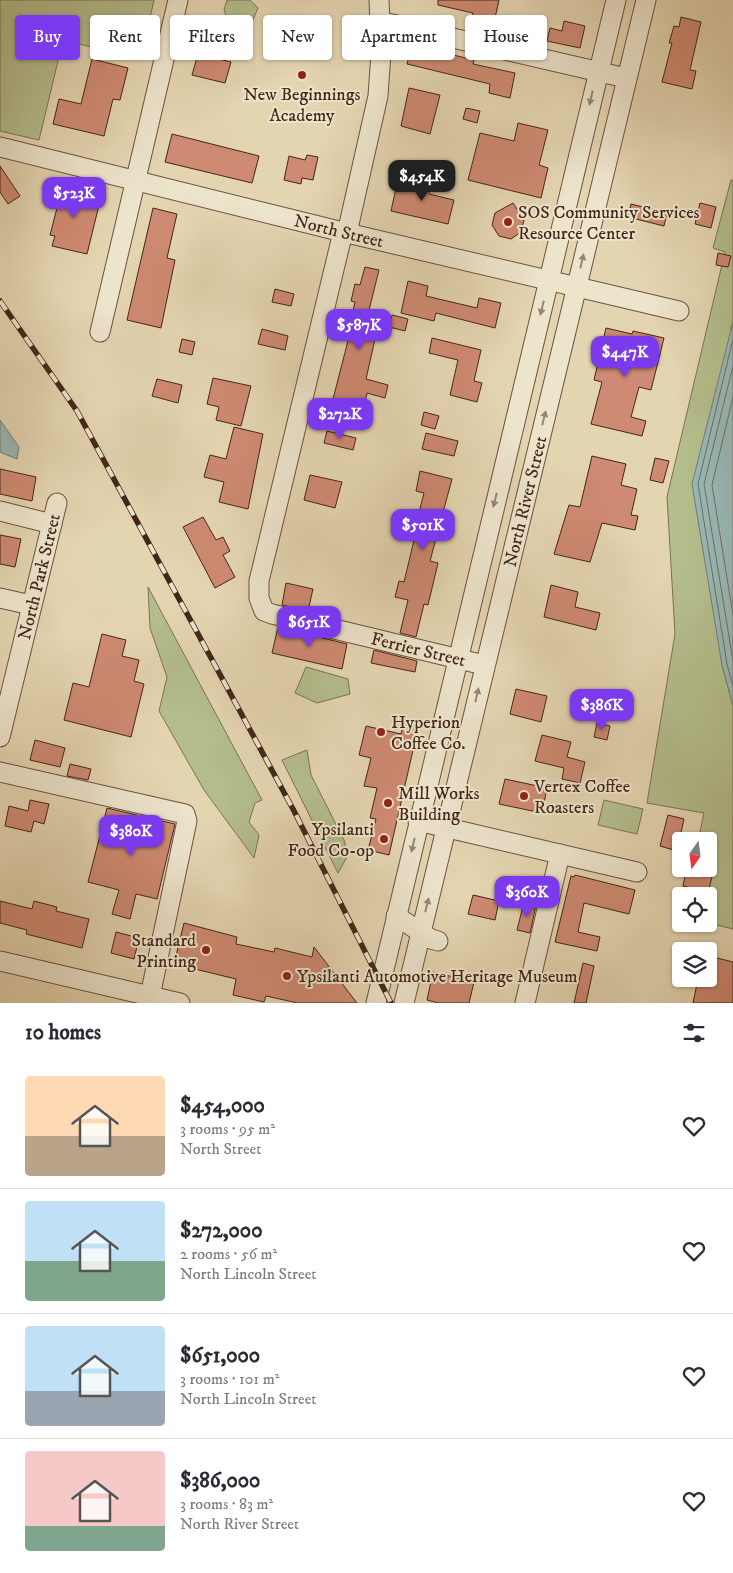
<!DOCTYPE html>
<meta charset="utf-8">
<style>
body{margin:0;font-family:"IM FELL DW Pica",serif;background:#f7f7f7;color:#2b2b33;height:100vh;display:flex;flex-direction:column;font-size:19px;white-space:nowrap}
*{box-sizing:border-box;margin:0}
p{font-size:16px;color:#7c7c81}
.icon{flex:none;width:28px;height:28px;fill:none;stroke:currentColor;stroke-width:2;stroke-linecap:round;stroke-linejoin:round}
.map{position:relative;height:1003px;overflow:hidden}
.side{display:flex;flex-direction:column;background:#fff;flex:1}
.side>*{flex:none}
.guide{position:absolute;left:15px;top:15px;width:704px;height:45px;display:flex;gap:10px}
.needle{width:32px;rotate:194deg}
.fabs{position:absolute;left:672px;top:832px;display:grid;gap:10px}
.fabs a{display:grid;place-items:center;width:45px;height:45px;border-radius:5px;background:#fff;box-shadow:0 1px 4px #0004;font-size:25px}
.price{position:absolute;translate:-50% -42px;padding:0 11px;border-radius:10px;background:#7c3aed;color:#fff;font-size:16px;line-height:32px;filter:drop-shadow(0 1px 2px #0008)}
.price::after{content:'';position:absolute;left:50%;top:30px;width:15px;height:11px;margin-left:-8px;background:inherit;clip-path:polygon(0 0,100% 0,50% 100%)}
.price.selected{background:#222;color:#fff}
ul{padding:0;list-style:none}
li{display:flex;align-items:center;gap:15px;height:125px;padding:0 25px}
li+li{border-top:1px solid #e1e1e2}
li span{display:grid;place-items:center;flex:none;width:140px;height:100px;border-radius:5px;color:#555}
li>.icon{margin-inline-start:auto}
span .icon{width:60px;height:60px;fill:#fffc;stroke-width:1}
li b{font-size:21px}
h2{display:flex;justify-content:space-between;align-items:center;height:60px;padding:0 25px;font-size:21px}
.pill{padding:0 18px;border-radius:5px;background:#fff;box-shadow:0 1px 4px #0004;font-size:18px;line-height:45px}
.pill.selected{background:#7c3aed;color:#fff}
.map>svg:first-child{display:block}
.green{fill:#b4bd8c;stroke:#7c7252}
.water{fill:#98b7b4;stroke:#767d76}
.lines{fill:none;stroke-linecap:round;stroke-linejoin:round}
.shore{stroke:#6e6e66;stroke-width:1}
.building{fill:#ce8a72;stroke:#432618}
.minor-casing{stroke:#6b523e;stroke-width:21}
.minor{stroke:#ede4cc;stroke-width:19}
.rail-casing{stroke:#432618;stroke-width:5.5}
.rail{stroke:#ede4cc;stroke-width:4;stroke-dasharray:11;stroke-linecap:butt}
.oneway{fill:#988572}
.poi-dot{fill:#8f2418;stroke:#ede4cc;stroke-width:2}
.labels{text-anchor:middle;stroke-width:4;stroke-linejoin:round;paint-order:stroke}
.poi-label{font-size:18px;fill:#432618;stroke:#ede4cc;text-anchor:start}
.street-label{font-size:18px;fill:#432618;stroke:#ede4cc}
</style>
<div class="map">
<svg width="733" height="1003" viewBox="0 0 733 1003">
<rect width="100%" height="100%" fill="#e4d5b1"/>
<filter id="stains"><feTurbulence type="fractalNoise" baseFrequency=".004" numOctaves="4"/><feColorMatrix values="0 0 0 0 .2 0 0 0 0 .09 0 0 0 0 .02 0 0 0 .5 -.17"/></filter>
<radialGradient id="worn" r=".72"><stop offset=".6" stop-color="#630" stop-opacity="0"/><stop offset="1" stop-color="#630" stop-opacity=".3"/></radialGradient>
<g class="green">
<polygon points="0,0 154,0 141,59 63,40 39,140 0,131"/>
<polygon points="227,0 250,0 258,8 252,22 243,30 228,21 224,10"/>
<polygon points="731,180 733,180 733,322 731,327 722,665 733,706 733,929 709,923 709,896 685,896 692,869 709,869 709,841 698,841 704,813 647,803 675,634 667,497 725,252 713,248"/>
<polygon points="148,587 262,800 255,803 249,822 259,835 254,858 204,790 159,711 167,677 150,628"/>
<polygon points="306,667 348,679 350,694 317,703 295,693"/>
<polygon points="307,750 311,775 344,840 348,855 338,873 282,760"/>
<polygon points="604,800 643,809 637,834 598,825"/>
</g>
<g class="water">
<polygon points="733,322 733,706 722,665 692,484"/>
<polygon points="0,420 19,447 17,459 0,452"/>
</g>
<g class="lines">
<g class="shore">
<polyline points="733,339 698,484 727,664 733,686"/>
<polyline points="733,366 704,484 733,661"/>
<polyline points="733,397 712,485 733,615"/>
</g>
</g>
<g class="building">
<polygon points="438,0 499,0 493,27 471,23 473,13 438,5"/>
<polygon points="681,17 701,22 690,70 696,71 692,89 662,82 672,43 669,43 674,26 679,27"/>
<polygon points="564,21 585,26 580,48 547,41 550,28 562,31"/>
<polygon points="412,45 474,60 473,64 515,73 510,98 489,93 490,84 407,64"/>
<polygon points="198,54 231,62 225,83 192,75"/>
<polygon points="92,59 128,68 120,100 113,99 104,136 53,124 59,99 81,104"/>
<polygon points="409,88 440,95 430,134 401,126"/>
<polygon points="466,108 480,111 477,123 463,119"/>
<polygon points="518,123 548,130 539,165 548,168 541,198 468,180 480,133 514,141"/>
<polygon points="172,134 259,156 252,183 165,162"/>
<polygon points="307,155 318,157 313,180 302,178 301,184 284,180 289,156 305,160"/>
<polygon points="0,166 20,196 8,204 0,192"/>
<polygon points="407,176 431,181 429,194 454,200 448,224 391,211 396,188 404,190"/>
<polygon points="57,186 101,197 87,254 52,246 55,236 50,235 57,208 52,207"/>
<polygon points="513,203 524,220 521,232 511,239 499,236 492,225 495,213"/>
<polygon points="700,203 716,207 711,228 695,224"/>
<polygon points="631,204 667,213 664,226 628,217"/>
<polygon points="153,208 177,214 167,258 175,260 161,328 127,320"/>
<polygon points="718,253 731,256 728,267 716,265"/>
<polygon points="365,267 379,270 368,314 380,317 366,379 388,385 385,398 367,393 362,414 331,407 352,325 350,324 355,302 351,301 355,284 360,285"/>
<polygon points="408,281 428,286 426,296 477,308 479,298 501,303 495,328 436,313 434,321 401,313"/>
<polygon points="275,289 294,294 291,306 272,302"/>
<polygon points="392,315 408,319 405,331 389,327"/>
<polygon points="606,328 632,334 633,331 664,338 651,390 639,387 631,417 646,421 642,436 591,424 602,382 594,380"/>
<polygon points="262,329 288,336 285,350 258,344"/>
<polygon points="432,338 481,350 474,381 482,383 477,402 450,395 458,360 429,353"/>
<polygon points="182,339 195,342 192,355 179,352"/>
<polygon points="213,378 251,386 241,426 216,420 219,407 207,404"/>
<polygon points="157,379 182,385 178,403 152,396"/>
<polygon points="424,412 439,416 435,429 421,425"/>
<polygon points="234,427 263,434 248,509 219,502 224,482 204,477 210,455 226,459"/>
<polygon points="327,431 356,438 353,450 324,443"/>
<polygon points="426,433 458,441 454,456 422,449"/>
<polygon points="592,456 626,464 621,485 637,489 631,515 638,516 635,530 602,523 590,562 554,554 569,505 580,507"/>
<polygon points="655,458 669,461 663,483 650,480"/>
<polygon points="0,469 36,477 32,501 0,494"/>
<polygon points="420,471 452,479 430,561 438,563 428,605 424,604 416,637 400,633 408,600 395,597 399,581 404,582 415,536 413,535 424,493 416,491"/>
<polygon points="310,475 342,482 335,508 304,500"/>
<polygon points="203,517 216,540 223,537 230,551 223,555 235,577 215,588 183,527"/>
<polygon points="0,535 21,539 15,567 0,564"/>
<polygon points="286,583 313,589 308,611 282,605"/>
<polygon points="551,585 578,592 575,607 600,613 596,630 544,617"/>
<polygon points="278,627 347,644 342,669 272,653"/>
<polygon points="102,634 126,640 122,656 139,660 134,681 144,684 131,737 64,720 73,683 89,687"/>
<polygon points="374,650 417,661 415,672 371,663"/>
<polygon points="516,689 547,696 541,722 510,714"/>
<polygon points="404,720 419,724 389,855 368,850 376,819 370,818 377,788 364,786 371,758 359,755 366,726 401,734"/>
<polygon points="597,723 610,726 607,740 594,737"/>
<polygon points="542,735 571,742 567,757 585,762 580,783 562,779 564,768 535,761"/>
<polygon points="35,740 65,748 60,767 30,760"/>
<polygon points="70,764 91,769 88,780 67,776"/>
<polygon points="505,779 547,788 542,813 499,804"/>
<polygon points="30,800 49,804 44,824 34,821 31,832 5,826 9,806 28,811"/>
<polygon points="107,808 175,824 157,899 136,894 130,919 112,914 119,890 88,882"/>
<polygon points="668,815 684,819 677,851 660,846"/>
<polygon points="686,871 712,877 708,892 683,886"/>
<polygon points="575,875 635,890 629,914 584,903 578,932 600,937 597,951 555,942 571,876 574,877"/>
<polygon points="473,895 499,901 495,920 468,914"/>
<polygon points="0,901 32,909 34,901 57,907 56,911 89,919 82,948 26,934 27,930 0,923"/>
<polygon points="524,902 536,905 530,933 517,930"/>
<polygon points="184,923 237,937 236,944 274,952 275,948 312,957 314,947 357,1003 298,1003 266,996 264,1002 233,995 236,979 174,964"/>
<polygon points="116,932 139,938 134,959 111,953"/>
<polygon points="709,956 733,962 733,1003 693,1003 698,979 709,979"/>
<polygon points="583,963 594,966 586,1003 574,1003"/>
<polygon points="433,972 474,982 469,1003 438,1003 427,1000"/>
</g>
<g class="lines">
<defs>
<g id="minor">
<polyline points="379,21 626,78"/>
<path id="s1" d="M0,147l347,86 332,78"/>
<path id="s2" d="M343,232l-84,349v17l5,13 8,3 212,51"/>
<polyline points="347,233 378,96 381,53 379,0"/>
<polyline points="100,332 178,0"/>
<polyline points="0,511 52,524"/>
<polyline points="0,598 31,605"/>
<path id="s3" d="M0,737l57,-234"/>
<polyline points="0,772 185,814 187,821 150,996"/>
<polyline points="418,821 637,872"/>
<polyline points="396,916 431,939 438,941"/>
<polyline points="0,961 180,1003"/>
<polyline points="376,1003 616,0"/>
<path id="s4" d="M404,1003l242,-1003"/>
<polyline points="525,1003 560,854"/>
</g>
</defs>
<use href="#minor" class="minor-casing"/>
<use href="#minor" class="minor"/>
<defs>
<polyline id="rail" points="0,301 77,411 293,809 391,1003"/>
</defs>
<use href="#rail" class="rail-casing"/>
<use href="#rail" class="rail"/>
</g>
<defs><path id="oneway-solid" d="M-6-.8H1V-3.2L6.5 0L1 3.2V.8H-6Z" transform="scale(1.25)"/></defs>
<g class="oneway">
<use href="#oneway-solid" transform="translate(591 98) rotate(103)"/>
<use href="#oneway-solid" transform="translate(582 261) rotate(-77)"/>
<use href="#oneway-solid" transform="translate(542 308) rotate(104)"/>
<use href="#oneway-solid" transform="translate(544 418) rotate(-76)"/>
<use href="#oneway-solid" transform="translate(495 500) rotate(104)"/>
<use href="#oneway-solid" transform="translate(477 695) rotate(-77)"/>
<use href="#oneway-solid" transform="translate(413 845) rotate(103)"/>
<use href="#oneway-solid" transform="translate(427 905) rotate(-76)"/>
</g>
<g class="poi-dot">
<circle cx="302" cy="75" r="5"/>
<circle cx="508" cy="222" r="5"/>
<circle cx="381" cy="732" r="5"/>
<circle cx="524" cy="796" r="5"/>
<circle cx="388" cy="803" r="5"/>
<circle cx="384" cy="839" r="5"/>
<circle cx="206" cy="950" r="5"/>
<circle cx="287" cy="976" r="5"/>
</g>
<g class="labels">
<g class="poi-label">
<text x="302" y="100" text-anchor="middle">New Beginnings<tspan x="302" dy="21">Academy</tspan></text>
<text x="518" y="218">SOS Community Services<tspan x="518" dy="21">Resource Center</tspan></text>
<text x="391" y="728">Hyperion<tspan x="391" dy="21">Coffee Co.</tspan></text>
<text x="534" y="792">Vertex Coffee<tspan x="534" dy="21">Roasters</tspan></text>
<text x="398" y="799">Mill Works<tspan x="398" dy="21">Building</tspan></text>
<text x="374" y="835" text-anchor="end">Ypsilanti<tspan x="374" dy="21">Food Co-op</tspan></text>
<text x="196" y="946" text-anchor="end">Standard<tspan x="196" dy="21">Printing</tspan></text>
<text x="297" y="982">Ypsilanti Automotive Heritage Museum</text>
</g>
<g class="street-label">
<text dy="6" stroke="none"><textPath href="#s1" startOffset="349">North Street</textPath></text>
<text dy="6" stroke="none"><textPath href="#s4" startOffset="516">North River Street</textPath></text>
<text dy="6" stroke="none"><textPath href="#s3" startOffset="165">North Park Street</textPath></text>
<text dy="6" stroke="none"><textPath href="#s2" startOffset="549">Ferrier Street</textPath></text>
</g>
</g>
<rect width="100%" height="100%" filter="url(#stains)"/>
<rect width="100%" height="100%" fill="url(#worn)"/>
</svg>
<div class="fabs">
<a><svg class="needle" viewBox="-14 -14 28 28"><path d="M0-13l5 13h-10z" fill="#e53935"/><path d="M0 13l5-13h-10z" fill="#7c7c81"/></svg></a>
<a><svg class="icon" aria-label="locate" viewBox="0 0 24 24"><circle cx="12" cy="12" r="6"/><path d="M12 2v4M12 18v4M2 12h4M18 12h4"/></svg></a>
<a><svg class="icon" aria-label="layers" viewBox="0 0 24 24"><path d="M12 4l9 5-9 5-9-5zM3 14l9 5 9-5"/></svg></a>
</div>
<b class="price selected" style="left:422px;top:202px">$454K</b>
<b class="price" style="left:74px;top:219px">$523K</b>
<b class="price" style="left:359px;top:351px">$587K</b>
<b class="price" style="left:625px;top:378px">$447K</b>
<b class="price" style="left:340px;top:440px">$272K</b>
<b class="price" style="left:423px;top:551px">$501K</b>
<b class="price" style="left:309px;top:648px">$651K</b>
<b class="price" style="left:602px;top:731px">$386K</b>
<b class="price" style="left:131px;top:857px">$380K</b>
<b class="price" style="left:527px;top:918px">$360K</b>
<div class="guide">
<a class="pill selected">Buy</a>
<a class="pill">Rent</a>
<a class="pill">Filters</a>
<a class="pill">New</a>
<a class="pill">Apartment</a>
<a class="pill">House</a>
</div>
</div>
<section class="side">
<h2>10 homes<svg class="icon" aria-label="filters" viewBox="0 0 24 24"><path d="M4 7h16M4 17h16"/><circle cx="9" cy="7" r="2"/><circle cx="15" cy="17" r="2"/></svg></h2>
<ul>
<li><span style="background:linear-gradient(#ffd9b3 60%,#b9a48a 0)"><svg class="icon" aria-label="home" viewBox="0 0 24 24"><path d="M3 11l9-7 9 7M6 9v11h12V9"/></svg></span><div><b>$454,000</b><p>3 rooms · 95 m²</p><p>North Street</p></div><svg class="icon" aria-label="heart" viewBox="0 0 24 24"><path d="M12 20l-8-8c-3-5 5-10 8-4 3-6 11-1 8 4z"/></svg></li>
<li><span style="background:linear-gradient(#bfe0f5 60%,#7fa58c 0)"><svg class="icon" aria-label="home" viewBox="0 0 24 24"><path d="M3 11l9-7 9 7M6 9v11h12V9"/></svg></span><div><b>$272,000</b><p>2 rooms · 56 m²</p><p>North Lincoln Street</p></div><svg class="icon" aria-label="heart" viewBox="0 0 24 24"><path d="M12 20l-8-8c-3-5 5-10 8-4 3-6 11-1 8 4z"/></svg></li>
<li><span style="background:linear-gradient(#bfe0f5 65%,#9aa5b1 0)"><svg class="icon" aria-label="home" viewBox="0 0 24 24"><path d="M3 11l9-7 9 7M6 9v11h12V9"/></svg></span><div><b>$651,000</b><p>3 rooms · 101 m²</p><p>North Lincoln Street</p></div><svg class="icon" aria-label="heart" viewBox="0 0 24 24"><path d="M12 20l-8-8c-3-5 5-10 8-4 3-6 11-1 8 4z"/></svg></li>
<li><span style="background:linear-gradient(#f6c9c9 75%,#7fa58c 0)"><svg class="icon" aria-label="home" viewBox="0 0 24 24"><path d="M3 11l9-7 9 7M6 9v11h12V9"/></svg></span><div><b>$386,000</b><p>3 rooms · 83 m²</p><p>North River Street</p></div><svg class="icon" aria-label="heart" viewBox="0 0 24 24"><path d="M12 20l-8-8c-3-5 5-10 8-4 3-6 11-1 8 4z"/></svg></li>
</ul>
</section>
